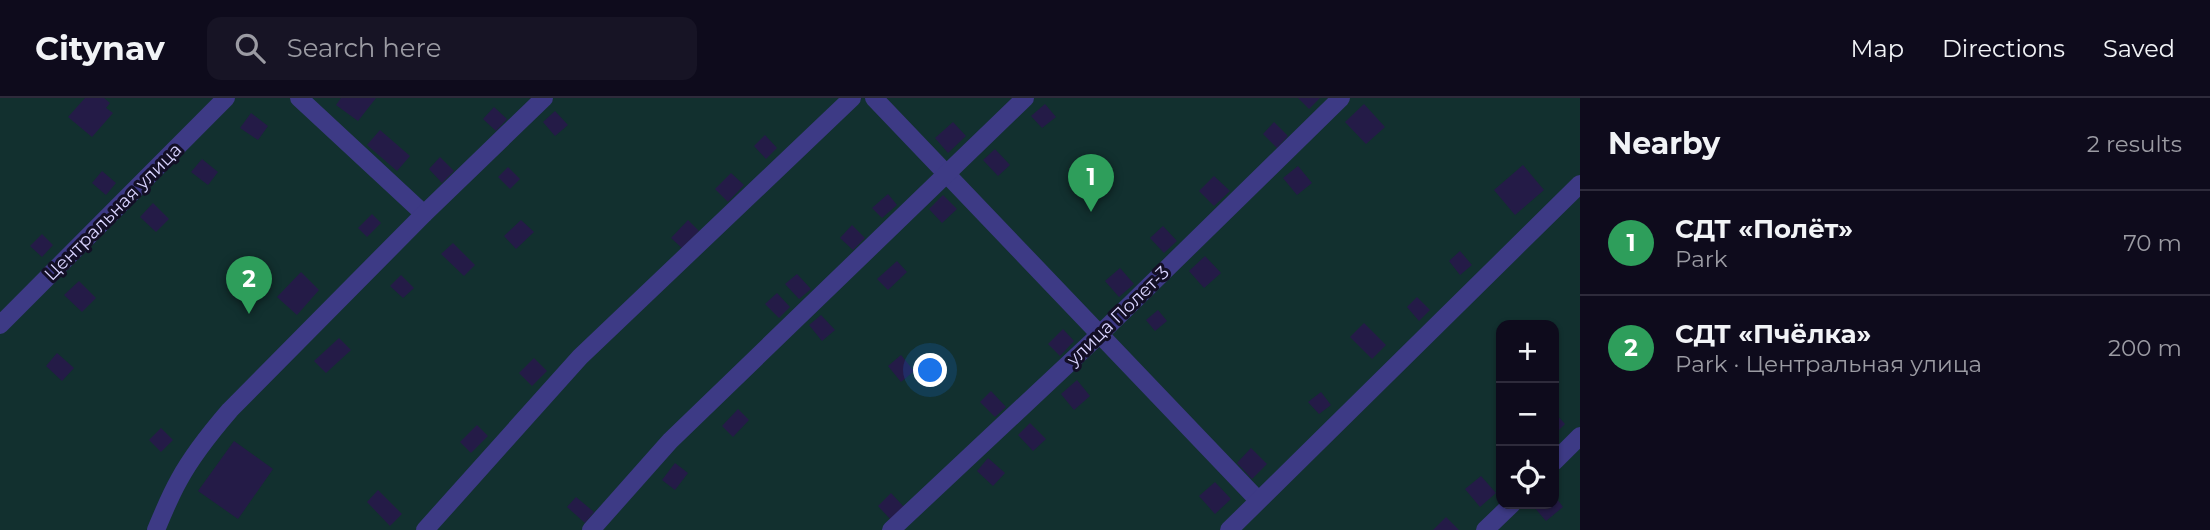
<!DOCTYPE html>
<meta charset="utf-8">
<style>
:root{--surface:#0e0b1c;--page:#171425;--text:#f1f3f6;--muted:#9b9ba3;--line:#2e2b3b;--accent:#00e5ff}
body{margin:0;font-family:Montserrat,sans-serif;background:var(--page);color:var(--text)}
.controls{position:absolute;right:21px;bottom:21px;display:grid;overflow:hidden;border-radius:14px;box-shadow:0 2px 5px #0004}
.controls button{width:63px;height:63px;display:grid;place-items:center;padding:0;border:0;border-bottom:2px solid var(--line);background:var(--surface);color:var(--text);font:35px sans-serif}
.you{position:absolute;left:931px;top:273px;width:24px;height:24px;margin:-18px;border:5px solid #fff;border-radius:50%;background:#1a73e8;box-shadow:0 0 0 10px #1a73e833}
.badge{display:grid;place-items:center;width:46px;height:46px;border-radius:50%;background:var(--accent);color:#fff;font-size:23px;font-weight:700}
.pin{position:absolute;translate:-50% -58px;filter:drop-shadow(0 2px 4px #0008)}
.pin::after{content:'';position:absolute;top:37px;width:24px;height:21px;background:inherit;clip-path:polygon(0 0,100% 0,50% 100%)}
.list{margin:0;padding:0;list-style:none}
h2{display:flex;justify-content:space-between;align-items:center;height:91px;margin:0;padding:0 28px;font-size:30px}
h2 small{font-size:23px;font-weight:400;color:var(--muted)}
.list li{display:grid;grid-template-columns:46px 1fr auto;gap:21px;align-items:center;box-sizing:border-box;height:105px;padding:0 28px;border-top:2px solid var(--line)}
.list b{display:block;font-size:26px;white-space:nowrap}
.list p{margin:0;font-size:23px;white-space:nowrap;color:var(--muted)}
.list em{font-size:23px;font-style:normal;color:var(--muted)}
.icon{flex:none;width:38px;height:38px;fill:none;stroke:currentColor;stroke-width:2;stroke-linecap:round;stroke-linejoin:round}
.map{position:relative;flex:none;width:1580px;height:432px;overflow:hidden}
header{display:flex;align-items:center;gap:42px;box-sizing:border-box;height:98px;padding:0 35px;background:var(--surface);border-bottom:2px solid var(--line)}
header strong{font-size:33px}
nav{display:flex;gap:38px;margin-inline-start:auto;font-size:24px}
.search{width:490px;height:63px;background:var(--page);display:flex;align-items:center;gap:18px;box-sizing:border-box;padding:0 24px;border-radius:14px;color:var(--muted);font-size:26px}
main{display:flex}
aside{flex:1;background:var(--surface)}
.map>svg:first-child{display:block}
</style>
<header>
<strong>Citynav</strong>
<div class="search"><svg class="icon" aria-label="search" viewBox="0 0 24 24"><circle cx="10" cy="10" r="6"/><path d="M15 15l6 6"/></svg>Search here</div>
<nav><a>Map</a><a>Directions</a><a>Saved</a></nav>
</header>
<main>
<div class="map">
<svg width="1580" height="432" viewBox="0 0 1580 432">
<rect width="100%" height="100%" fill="#130f26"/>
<!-- green -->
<path fill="#12302f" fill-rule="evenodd" d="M0,0H1580V432H0ZM1501,227H1554V406H1501Z"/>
<!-- building -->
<g fill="#241b47">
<polygon points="85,0 104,0 110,5 106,10 113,15 92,39 68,19"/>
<polygon points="341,0 376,0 358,23 336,7"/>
<polygon points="1298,0 1320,0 1309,11"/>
<polygon points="1045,6 1056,19 1042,30 1031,18"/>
<polygon points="1364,6 1385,29 1366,46 1345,24"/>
<polygon points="494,9 507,21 496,33 483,21"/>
<polygon points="555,13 568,27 555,38 543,24"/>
<polygon points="251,15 268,28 258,42 240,30"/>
<polygon points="953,24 966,38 948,55 935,40"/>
<polygon points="1274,24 1288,38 1277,50 1263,36"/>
<polygon points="380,32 410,58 397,73 367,47"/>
<polygon points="765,37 777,50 766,61 754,48"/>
<polygon points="995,51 1010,67 998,78 983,62"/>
<polygon points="440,59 454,73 442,85 429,71"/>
<polygon points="202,61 218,74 208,87 191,74"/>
<polygon points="1523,67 1544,92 1515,117 1494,92"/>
<polygon points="1298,68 1312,85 1297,97 1283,80"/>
<polygon points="508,69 520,81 510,91 498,79"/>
<polygon points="102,73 116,85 106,97 92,85"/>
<polygon points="731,75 744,87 728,104 715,91"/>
<polygon points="1214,78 1230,93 1214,108 1199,93"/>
<polygon points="888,96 897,107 882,120 872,110"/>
<polygon points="943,97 957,111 942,125 929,111"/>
<polygon points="153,105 169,121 156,134 140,119"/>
<polygon points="372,116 381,125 367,139 358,130"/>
<polygon points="521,122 534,134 516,151 504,138"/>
<polygon points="688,122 699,133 682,150 671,140"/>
<polygon points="852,127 865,140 853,152 840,140"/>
<polygon points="1163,128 1177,143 1164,155 1150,140"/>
<polygon points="42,136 53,147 42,159 30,148"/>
<polygon points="453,145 475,167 464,178 441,156"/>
<polygon points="1460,153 1472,167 1460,177 1449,163"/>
<polygon points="1205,158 1221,175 1204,190 1189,173"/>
<polygon points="897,163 907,174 888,192 877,181"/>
<polygon points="1120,170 1134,186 1119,199 1105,183"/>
<polygon points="301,174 319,192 297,217 277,199"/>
<polygon points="797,176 811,191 799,201 785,186"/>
<polygon points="401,177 414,190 403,200 390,188"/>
<polygon points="79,183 96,200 82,214 64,197"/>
<polygon points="777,195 790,209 779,220 765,206"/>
<polygon points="1417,199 1430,212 1419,223 1407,209"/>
<polygon points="1158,212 1167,223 1155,233 1146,222"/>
<polygon points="821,217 835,232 822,243 809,227"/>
<polygon points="1364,225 1386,247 1372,261 1350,239"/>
<polygon points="1063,231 1074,243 1060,258 1048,246"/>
<polygon points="339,240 351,252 326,275 314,263"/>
<polygon points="57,255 74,270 62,283 46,268"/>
<polygon points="901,257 914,273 901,284 888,268"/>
<polygon points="534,260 547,273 532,288 519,275"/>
<polygon points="1077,282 1090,298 1074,312 1061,296"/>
<polygon points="991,293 1006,309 995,319 980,304"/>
<polygon points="1321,294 1331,307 1319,316 1308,304"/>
<polygon points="738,311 749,322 733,339 722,328"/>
<polygon points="1554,314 1565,326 1554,337"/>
<polygon points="1030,325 1046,341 1033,353 1018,337"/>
<polygon points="477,327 488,338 471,355 460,344"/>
<polygon points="161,330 173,342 161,354 149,342"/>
<polygon points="234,343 273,371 238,421 198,393"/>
<polygon points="1251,350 1267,366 1252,381 1237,365"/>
<polygon points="988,360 1005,375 993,388 977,373"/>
<polygon points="675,365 688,375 675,392 662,382"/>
<polygon points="1481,378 1496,395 1480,409 1465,391"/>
<polygon points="1215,384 1231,401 1215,416 1199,398"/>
<polygon points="378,392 402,416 390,428 367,404"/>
<polygon points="891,395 904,409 891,422 878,408"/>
<polygon points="1554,397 1563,409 1546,423 1534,409 1538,406 1554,406"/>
<polygon points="576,399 594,414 585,425 567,409"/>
<polygon points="1446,419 1459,432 1433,432"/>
</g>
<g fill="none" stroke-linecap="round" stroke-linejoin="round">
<!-- minor -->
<g stroke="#3d3a85" stroke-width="18">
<polyline points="299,0 424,116"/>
<polyline points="874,0 1258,402"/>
<polyline points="0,227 226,0"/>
<polyline points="1554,364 1580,338"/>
<path d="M156,432C163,415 170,398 179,382C193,356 211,334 230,312L424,116L544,0"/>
<polyline points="425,432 580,259 852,0"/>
<polyline points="591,432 670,343 1025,0"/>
<polyline points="891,432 1099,237 1341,0"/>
<polyline points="1229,432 1580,86"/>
<polyline points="1485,432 1512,406"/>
</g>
</g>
<g text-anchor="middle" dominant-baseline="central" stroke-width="6" stroke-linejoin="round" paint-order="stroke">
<!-- street labels -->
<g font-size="18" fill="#d9d4ff" stroke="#130f26">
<text transform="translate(113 114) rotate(-45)">Центральная улица</text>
<text transform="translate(1118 218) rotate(-44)">улица Полет-3</text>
</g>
</g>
</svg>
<div class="controls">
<button>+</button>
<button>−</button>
<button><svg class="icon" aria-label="locate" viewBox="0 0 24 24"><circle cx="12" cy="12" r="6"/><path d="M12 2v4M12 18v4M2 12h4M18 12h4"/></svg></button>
</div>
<div class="you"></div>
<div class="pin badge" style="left:1091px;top:114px;background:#2e9e5b">1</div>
<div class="pin badge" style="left:249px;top:216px;background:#2e9e5b">2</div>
</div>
<aside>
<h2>Nearby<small>2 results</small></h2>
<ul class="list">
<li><span class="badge" style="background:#2e9e5b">1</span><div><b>СДТ «Полёт»</b><p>Park</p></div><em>70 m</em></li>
<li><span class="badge" style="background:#2e9e5b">2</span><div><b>СДТ «Пчёлка»</b><p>Park · Центральная улица</p></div><em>200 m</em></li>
</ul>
</aside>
</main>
